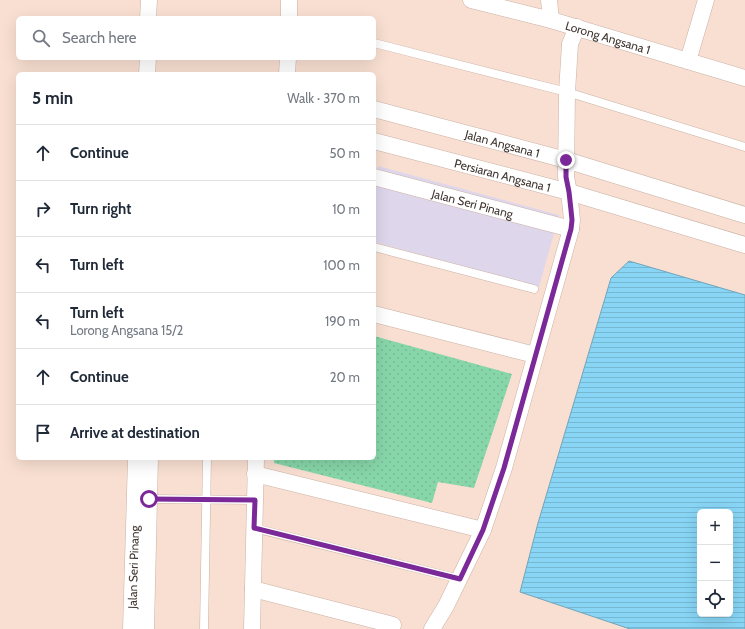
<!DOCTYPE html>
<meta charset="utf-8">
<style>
:root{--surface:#fff;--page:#f2f2f3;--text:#1f2937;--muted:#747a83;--line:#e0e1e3}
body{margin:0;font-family:Cabin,sans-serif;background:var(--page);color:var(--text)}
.controls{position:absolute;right:12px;bottom:12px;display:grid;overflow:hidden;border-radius:6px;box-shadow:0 4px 16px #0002}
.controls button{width:36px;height:36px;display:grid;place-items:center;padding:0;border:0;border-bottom:1px solid var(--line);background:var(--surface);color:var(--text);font:20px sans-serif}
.stop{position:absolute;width:12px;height:12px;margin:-9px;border:3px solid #7b2898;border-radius:50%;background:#fff}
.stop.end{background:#7b2898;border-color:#fff;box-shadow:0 1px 4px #0008}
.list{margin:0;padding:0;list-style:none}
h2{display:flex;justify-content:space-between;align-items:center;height:52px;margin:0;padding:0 16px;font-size:17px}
h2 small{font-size:13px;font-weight:400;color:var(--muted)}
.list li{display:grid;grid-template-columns:26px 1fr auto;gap:12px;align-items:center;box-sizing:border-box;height:56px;padding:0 16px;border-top:1px solid var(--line)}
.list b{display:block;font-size:15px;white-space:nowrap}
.list p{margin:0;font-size:13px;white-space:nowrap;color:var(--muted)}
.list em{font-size:13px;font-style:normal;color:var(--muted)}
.icon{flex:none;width:22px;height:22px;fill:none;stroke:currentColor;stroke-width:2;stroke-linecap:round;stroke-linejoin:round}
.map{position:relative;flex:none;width:745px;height:629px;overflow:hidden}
.search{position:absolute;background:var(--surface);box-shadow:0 4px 16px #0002;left:16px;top:16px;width:360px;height:44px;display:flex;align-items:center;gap:10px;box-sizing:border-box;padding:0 14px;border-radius:6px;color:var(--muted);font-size:15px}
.panel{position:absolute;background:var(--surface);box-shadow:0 4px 16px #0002;left:16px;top:72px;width:360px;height:388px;border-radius:6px}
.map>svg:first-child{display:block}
</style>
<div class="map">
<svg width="745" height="629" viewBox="0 0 745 629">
<defs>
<pattern id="park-dots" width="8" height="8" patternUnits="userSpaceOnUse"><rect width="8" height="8" fill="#87d6a9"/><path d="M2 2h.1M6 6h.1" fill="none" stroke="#76b892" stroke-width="1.8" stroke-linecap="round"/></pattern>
<pattern id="water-rules" width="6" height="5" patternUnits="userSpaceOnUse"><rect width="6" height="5" fill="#88d5f5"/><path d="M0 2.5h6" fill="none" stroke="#76b7d2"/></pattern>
</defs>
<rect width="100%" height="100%" fill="#f8dfd1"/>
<!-- commercial -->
<polygon fill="#ded6eb" points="378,166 559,215 539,287 374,242 374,179"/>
<!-- park -->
<polygon fill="url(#park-dots)" points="374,336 512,374 474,488 438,482 432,503 274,463 274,458 374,458"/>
<!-- water -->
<path fill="url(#water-rules)" stroke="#72a5ba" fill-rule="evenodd" d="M629,261L745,295V629H630L520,592L538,523L611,278ZM700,512H730V614H700Z"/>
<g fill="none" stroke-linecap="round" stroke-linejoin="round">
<!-- lane casing -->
<g stroke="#cab2a5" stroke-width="9">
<g id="lane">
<polyline points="374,43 567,92 745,147"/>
<polyline points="374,247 534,289"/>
<polyline points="149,499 255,500"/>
<polyline points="254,528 460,579"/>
<polyline points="204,629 207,458"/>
</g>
</g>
<!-- street casing -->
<g stroke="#cab2a5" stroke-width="17">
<g id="street">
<path id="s1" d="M471,0L551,20L745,78"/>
<polyline points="549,0 551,20"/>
<polyline points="148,18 149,0"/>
<polyline points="289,18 289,0"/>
<polyline points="688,61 706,0"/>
<polyline points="147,74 148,58"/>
<polyline points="287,74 288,58"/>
<path id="s2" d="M374,109L566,160L745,215"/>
<path id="s3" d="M374,141L569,192L745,245"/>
<path id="s4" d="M374,177L571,229"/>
<polyline points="374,314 535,355"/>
<polyline points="255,474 483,530"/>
<polyline points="253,589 393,625"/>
<path id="s5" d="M131,629L136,458"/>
<polyline points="146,629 150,458"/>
<polyline points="252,629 256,458"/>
<polyline points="432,629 446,606 483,530 504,468 571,229 572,220 571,210 569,192 566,177 567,92 570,44 577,27"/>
</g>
</g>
<!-- lane -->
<use href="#lane" stroke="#fff" stroke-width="8"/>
<!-- street -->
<use href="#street" stroke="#fff" stroke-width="16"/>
</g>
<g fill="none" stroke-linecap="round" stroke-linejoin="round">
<!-- route -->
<polyline stroke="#7b2898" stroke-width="5" points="149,499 255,500 254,528 460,579 483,530 504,468 571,229 572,220 571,210 569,192 566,177 566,160"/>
</g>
<g text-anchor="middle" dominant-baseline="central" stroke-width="3.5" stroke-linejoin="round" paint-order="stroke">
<!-- street labels -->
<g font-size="12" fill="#403631" stroke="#fff">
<text stroke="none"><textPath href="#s1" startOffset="142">Lorong Angsana 1</textPath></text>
<text stroke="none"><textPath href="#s2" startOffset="133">Jalan Angsana 1</textPath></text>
<text stroke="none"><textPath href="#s3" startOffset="133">Persiaran Angsana 1</textPath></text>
<text stroke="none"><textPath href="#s4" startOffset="102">Jalan Seri Pinang</textPath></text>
<text stroke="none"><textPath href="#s5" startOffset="62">Jalan Seri Pinang</textPath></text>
</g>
</g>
</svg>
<div class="controls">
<button>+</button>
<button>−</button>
<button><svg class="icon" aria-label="locate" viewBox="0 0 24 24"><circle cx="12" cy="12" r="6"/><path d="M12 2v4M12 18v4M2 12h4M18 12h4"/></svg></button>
</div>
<div class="stop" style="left:149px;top:499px"></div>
<div class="stop end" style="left:566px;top:160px"></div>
<div class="search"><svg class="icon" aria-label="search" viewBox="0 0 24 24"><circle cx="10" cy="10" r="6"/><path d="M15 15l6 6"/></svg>Search here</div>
<section class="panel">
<h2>5 min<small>Walk · 370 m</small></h2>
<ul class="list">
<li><svg class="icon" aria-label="ahead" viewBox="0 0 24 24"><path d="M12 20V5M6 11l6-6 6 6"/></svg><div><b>Continue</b></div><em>50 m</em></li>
<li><svg class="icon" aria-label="right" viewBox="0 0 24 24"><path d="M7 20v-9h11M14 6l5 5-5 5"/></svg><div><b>Turn right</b></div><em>10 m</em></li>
<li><svg class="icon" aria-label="left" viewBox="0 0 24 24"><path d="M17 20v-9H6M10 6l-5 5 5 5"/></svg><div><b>Turn left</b></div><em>100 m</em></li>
<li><svg class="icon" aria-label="left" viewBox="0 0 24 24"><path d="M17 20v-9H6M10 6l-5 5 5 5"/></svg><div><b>Turn left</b><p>Lorong Angsana 15/2</p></div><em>190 m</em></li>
<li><svg class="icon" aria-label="ahead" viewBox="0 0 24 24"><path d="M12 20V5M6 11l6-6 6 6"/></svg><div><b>Continue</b></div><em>20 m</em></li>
<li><svg class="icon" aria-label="arrive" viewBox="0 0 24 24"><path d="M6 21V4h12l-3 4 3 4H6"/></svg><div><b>Arrive at destination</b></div></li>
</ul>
</section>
</div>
